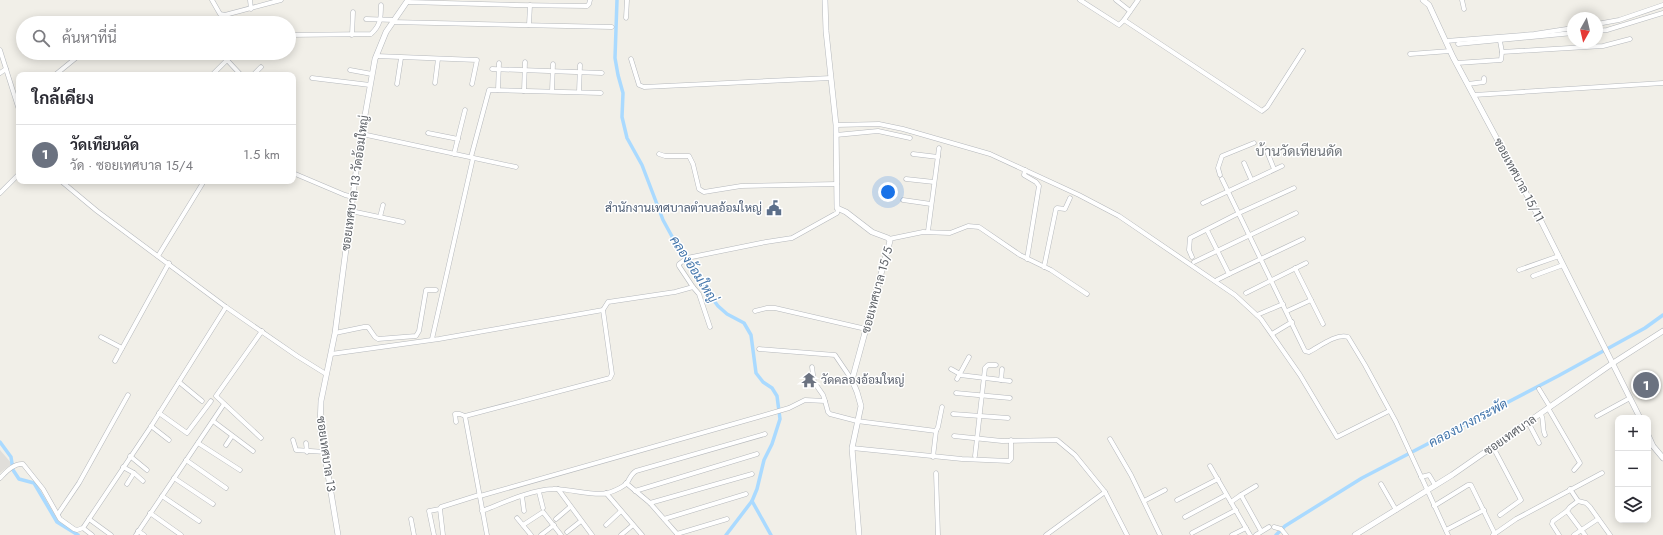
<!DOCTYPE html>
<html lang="th">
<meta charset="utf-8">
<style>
:root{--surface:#fff;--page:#f7f7f7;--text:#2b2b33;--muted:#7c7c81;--line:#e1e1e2;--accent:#b45309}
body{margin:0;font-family:Jost,Sarabun,sans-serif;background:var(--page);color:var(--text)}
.controls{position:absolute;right:12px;bottom:12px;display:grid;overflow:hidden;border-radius:8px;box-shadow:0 2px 10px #0003}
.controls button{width:36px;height:36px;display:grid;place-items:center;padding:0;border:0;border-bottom:1px solid var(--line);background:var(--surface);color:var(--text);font:20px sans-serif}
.compass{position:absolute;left:1567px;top:12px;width:36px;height:36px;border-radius:50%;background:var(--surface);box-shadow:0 2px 10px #0003;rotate:188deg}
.you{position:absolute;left:888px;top:192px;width:14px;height:14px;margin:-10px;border:3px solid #fff;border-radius:50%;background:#1a73e8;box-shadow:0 0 0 6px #1a73e833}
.badge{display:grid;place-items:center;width:26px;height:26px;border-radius:50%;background:var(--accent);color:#fff;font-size:13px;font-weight:700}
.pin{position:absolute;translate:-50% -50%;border:2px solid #fff;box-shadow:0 1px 4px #0006}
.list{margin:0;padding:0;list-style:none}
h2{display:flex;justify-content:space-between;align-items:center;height:52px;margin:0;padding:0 16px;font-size:17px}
h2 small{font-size:13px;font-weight:400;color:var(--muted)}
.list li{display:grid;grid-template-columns:26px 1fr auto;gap:12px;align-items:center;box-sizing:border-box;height:60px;padding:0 16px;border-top:1px solid var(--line)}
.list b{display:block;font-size:15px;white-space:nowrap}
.list p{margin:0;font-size:13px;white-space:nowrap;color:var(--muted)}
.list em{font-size:13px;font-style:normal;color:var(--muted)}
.icon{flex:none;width:22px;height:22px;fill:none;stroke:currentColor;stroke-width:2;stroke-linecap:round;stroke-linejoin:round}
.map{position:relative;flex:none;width:1663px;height:535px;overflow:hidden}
.search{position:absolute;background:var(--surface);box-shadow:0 2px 10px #0003;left:16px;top:16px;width:280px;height:44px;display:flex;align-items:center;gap:10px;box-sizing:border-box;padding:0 14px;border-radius:22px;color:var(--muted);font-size:15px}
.panel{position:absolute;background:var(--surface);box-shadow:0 2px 10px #0003;left:16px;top:72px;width:280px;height:112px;border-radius:8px}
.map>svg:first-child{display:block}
</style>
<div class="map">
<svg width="1663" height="535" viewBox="0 0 1663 535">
<rect width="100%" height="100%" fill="#f1efe8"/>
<!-- industrial -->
<polygon fill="#e0deda" points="0,450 12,464 0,473"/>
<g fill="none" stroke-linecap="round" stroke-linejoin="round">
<!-- canal -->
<g stroke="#aadaff" stroke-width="3.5">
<polyline points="617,0 615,58 618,75 623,93 622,117 627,138 642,165 663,220 680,251 702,285 718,306 727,314 744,323 751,335 756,373 763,382 772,388 777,396 780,419 772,444 764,460 757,489 752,501 726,535"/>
<polyline points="0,442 11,457 13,470 19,479 34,483 57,522 78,535"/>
<polyline points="752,501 771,535"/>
<polyline points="1276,535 1285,526 1362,478 1558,376 1645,328 1663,315"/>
</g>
<!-- minor casing -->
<g stroke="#b5b8bc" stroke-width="5">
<g id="minor">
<polyline points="212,0 220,14 225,15 281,0"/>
<polyline points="250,0 251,9"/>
<polyline points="1080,0 1119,25 1124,20 1138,0"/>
<polyline points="1116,0 1130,11"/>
<polyline points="1462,0 1464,9"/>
<polyline points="407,2 515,5 587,6 589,4 590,0"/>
<polyline points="626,18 627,0"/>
<polyline points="366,19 394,20"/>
<polyline points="1124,20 1262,111 1267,107 1303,51"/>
<polyline points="392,22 612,27"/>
<polyline points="115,23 117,21"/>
<polyline points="1597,24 1619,20 1663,5"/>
<polyline points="529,25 530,5"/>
<polyline points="1597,31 1607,30 1663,13"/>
<path d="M289,35L371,34C381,25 381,17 381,5"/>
<polyline points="352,35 353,12"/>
<polyline points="1446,41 1534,34 1573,28"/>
<polyline points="1458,44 1573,33"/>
<polyline points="0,50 19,110"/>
<polyline points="1502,52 1603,46 1630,39"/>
<polyline points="1410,54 1450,51"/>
<polyline points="376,56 477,60 472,84"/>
<polyline points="631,59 639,85 644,87 831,78"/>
<polyline points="1457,63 1501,60 1502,52 1500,41"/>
<polyline points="492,69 602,73"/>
<polyline points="350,70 372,74"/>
<polyline points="0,73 6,69"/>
<polyline points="55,75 82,53"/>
<polyline points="212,75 227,60 241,75"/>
<polyline points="253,75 261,67"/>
<polyline points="312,78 370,85"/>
<polyline points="435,83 438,59"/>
<polyline points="397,84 401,58"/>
<polyline points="1468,84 1484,82 1484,78"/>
<polyline points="498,90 499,63"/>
<polyline points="524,91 525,62"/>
<polyline points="552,91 553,64"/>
<polyline points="579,92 580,65"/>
<polyline points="1474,95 1663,83"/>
<polyline points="836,125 879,124 903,129 990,154 1079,195 1119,216 1235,295 1261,319 1300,375 1337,437 1389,411"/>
<polyline points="428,133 458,139"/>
<polyline points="362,134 516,167"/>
<polyline points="836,135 878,131 910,138"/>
<polyline points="1266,149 1274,169"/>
<polyline points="454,154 465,110"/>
<polyline points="659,154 665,156 689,156 693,164 699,189 704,192 741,186 837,184"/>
<polyline points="913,154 938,157"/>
<polyline points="471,157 489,90 601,93"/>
<polyline points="1244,163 1251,179"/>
<polyline points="1025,170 1024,175 1036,182 1039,186 1027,259"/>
<polyline points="293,173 345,195 353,197"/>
<polyline points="1220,175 1218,168 1222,156 1254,143"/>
<polyline points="906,179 934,182"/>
<path d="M1222,179L1305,351L1309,352C1319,347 1336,333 1348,337L1365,365L1396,422L1448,535"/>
<polyline points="61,181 97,211 226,307 297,356 326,374"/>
<polyline points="0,193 19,174"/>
<polyline points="903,200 931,204"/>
<polyline points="1203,203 1282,166"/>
<polyline points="351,211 403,222"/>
<polyline points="380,217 383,205"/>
<polyline points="1207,230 1229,274 1217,280"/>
<polyline points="928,231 939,148"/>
<polyline points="889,239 923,232 950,233 968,226 979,227 1020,255 1051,270 1087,294"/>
<polyline points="158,256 204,181"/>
<polyline points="1192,257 1189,250 1190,238 1239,213 1294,188"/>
<polyline points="1194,262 1296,213"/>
<polyline points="1044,267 1056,209 1057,208 1065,209 1070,198"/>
<polyline points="1295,268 1323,324"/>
<polyline points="1519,270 1559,256"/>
<polyline points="1229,274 1303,239"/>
<polyline points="1533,276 1563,265"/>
<polyline points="693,287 699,294 710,327"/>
<polyline points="1246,293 1306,263"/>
<polyline points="755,311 767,308 775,308 866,329"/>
<polyline points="1287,311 1311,300"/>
<polyline points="1257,315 1283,304"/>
<polyline points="335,333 364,327 368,327 375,337 378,339 416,336 419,331 426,290 436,290"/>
<polyline points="1272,334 1292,322"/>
<polyline points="101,337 122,348"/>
<polyline points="432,339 473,158"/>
<polyline points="759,349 835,355 852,380"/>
<polyline points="331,354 439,339 603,310"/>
<polyline points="115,361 169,263"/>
<polyline points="812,367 814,382 823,395 825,401"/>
<polyline points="951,369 960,374"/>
<polyline points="960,375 1010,381"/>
<polyline points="957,379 969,357"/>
<polyline points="1001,380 1002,369"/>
<polyline points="179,382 202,401"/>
<polyline points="1539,389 1550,407"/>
<polyline points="956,393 1010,398"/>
<polyline points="1548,408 1580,463 1574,470"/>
<polyline points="159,413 187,433 211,401"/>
<polyline points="953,414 1008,418"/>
<path d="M1541,414C1545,422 1541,426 1545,435"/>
<polyline points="465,416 487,535"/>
<polyline points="1597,416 1630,398"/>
<polyline points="213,421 253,451"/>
<polyline points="456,422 455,414 460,414 465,416 610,378 612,374 603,310 608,302 675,292 693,287 679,266 679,264 687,258 766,242 792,238 837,213 838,209"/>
<polyline points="1528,422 1539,443"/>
<polyline points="151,426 169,440"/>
<polyline points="954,436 1002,441 1057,440 1075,455 1105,492 1127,535"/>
<polyline points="261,438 216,396 262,331"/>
<polyline points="1110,439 1131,475 1160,535"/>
<polyline points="293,440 296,450 325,452"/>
<polyline points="198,443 240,470"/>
<polyline points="306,443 307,452"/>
<polyline points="226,445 232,436"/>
<polyline points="1493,447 1521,500 1500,515"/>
<polyline points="852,448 962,459 1009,461 1011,459 1011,440"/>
<polyline points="130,456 147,470"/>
<polyline points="975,456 985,368 988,365 996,365"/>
<polyline points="933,457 936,431"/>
<polyline points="186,460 226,488"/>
<polyline points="1210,466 1250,535"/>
<polyline points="123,467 134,473 127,484"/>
<polyline points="134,473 143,481"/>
<polyline points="936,473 938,535"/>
<polyline points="1421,477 1429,475 1435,485"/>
<path d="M0,478C6,472 14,463 23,464L43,489L60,519L74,529L77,530L83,528L150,428L226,307"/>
<polyline points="174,478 213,504"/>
<polyline points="626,483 650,503 678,535"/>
<polyline points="1381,484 1396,510"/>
<polyline points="558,489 592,535"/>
<polyline points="1570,489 1578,501 1586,503 1590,507 1610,535"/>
<polyline points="635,491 757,454"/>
<polyline points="539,492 543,508"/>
<polyline points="606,493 642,535"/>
<polyline points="1241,495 1256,486"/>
<polyline points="162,496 199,521"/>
<polyline points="480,496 758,417 789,408 805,400 825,401 828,412 830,414 857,421 936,431 938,427 942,407"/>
<polyline points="522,496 524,511"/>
<polyline points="1177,500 1218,479"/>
<polyline points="1144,501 1165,490"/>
<polyline points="1578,501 1570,507 1567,511 1585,535"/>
<polyline points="1231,502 1241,495 1261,531"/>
<polyline points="650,503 752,474"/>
<polyline points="1434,506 1468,485 1471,485 1495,534"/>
<polyline points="440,509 443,535"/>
<path d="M482,511C503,503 530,490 553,489C568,488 595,497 608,493C614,491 622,488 627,483C630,478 631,474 636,471L765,434"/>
<polyline points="150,513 181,535"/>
<polyline points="58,514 79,483 128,395"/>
<polyline points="1185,517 1226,495"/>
<polyline points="517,518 531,535"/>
<polyline points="89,519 111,535"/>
<polyline points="411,519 414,535"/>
<polyline points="556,519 570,507"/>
<polyline points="664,519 746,494"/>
<polyline points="523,525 543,512 561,535"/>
<polyline points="606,525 621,511"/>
<polyline points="1274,527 1281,529 1286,535"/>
<polyline points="83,528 92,535"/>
<polyline points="1446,530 1484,510"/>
<polyline points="138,531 144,535"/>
<polyline points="567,532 581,521"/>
<polyline points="1192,533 1236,510"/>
<polyline points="677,534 727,519"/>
<polyline points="136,535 224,404"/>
<polyline points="434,535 429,511 440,509 441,507 479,495"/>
<polyline points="541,535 554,525"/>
<polyline points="621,535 633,525"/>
<polyline points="1046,535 1105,492"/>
<polyline points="1232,535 1246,528"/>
<polyline points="1256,535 1269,527"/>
<polyline points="1493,535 1516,519 1602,473"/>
<polyline points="1559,535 1552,524 1553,521 1567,511"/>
<polyline points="1574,535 1598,519"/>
</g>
</g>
<!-- tertiary casing -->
<g stroke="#b5b8bc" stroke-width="6">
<g id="tertiary">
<polyline points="825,0 826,31 836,125 837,208 846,212 872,232 888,238 890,241 852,380 857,392 861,406 852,448 859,535"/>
<polyline points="1423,0 1429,5 1453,57 1542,223 1640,418"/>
<polyline points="1648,435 1653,446 1663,458"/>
<polyline points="338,535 320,426 321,401 335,333 359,149 375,59 386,32 408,0"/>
<polyline points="1355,535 1452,475 1613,363 1663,331"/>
</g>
</g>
<!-- minor -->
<use href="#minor" stroke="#fff" stroke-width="4"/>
<!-- tertiary -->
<use href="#tertiary" stroke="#fff" stroke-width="5"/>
</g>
<!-- icons -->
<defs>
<g id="civic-bare" transform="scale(1.2)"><path d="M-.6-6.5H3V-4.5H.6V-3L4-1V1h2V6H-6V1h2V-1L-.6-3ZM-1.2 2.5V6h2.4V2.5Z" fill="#5c6f8a" stroke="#fff" stroke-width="2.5" paint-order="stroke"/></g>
<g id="temple-bare" transform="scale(1.2)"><path d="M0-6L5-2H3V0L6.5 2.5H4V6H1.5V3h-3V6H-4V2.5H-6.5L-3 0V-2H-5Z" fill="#6b7280" stroke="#fff" stroke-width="2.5" paint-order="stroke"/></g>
</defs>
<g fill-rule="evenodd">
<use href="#civic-bare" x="774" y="208"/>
<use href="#temple-bare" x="809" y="380"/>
</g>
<g text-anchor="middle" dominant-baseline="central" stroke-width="3" stroke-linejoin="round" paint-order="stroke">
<!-- street labels -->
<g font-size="12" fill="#5f6368" stroke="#fff">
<text transform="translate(1519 180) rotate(62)">ซอยเทศบาล 15/11</text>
<text transform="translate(355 183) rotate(-82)">ซอยเทศบาล 13 วัดอ้อมใหญ่</text>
<text transform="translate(877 290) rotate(-75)">ซอยเทศบาล 15/5</text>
<text transform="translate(1510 435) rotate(-35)">ซอยเทศบาล</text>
<text transform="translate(326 454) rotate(82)">ซอยเทศบาล 13</text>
</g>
<!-- service labels -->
<g font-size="12" fill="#4e5e75" stroke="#fff" text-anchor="end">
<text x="762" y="208">สำนักงานเทศบาลตำบลอ้อมใหญ่</text>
</g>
<!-- worship labels -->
<g font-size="12" fill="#5b616d" stroke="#fff" text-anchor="start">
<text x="821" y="380">วัดคลองอ้อมใหญ่</text>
</g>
<!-- water labels -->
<g font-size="13" font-style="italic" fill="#4174aa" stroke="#fff">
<text transform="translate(694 269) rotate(57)">คลองอ้อมใหญ่</text>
<text transform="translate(1468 423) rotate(-28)">คลองบางกระพัด</text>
</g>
<!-- quarter labels -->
<g font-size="14" fill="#70757a" stroke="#fff">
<text x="1299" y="151">บ้านวัดเทียนดัด</text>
</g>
</g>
</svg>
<div class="controls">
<button>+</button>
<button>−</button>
<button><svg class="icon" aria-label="layers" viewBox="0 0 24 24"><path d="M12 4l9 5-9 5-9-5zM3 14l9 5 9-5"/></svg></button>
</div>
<svg class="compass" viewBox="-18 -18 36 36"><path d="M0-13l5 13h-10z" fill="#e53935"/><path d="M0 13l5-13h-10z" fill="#7c7c81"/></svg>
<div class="you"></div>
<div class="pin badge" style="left:1646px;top:385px;background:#6b7280">1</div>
<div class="search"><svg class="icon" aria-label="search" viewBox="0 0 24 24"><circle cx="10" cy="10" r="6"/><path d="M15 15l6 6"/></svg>ค้นหาที่นี่</div>
<section class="panel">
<h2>ใกล้เคียง<small></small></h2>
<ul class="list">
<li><span class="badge" style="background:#6b7280">1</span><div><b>วัดเทียนดัด</b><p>วัด · ซอยเทศบาล 15/4</p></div><em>1.5 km</em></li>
</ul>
</section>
</div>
